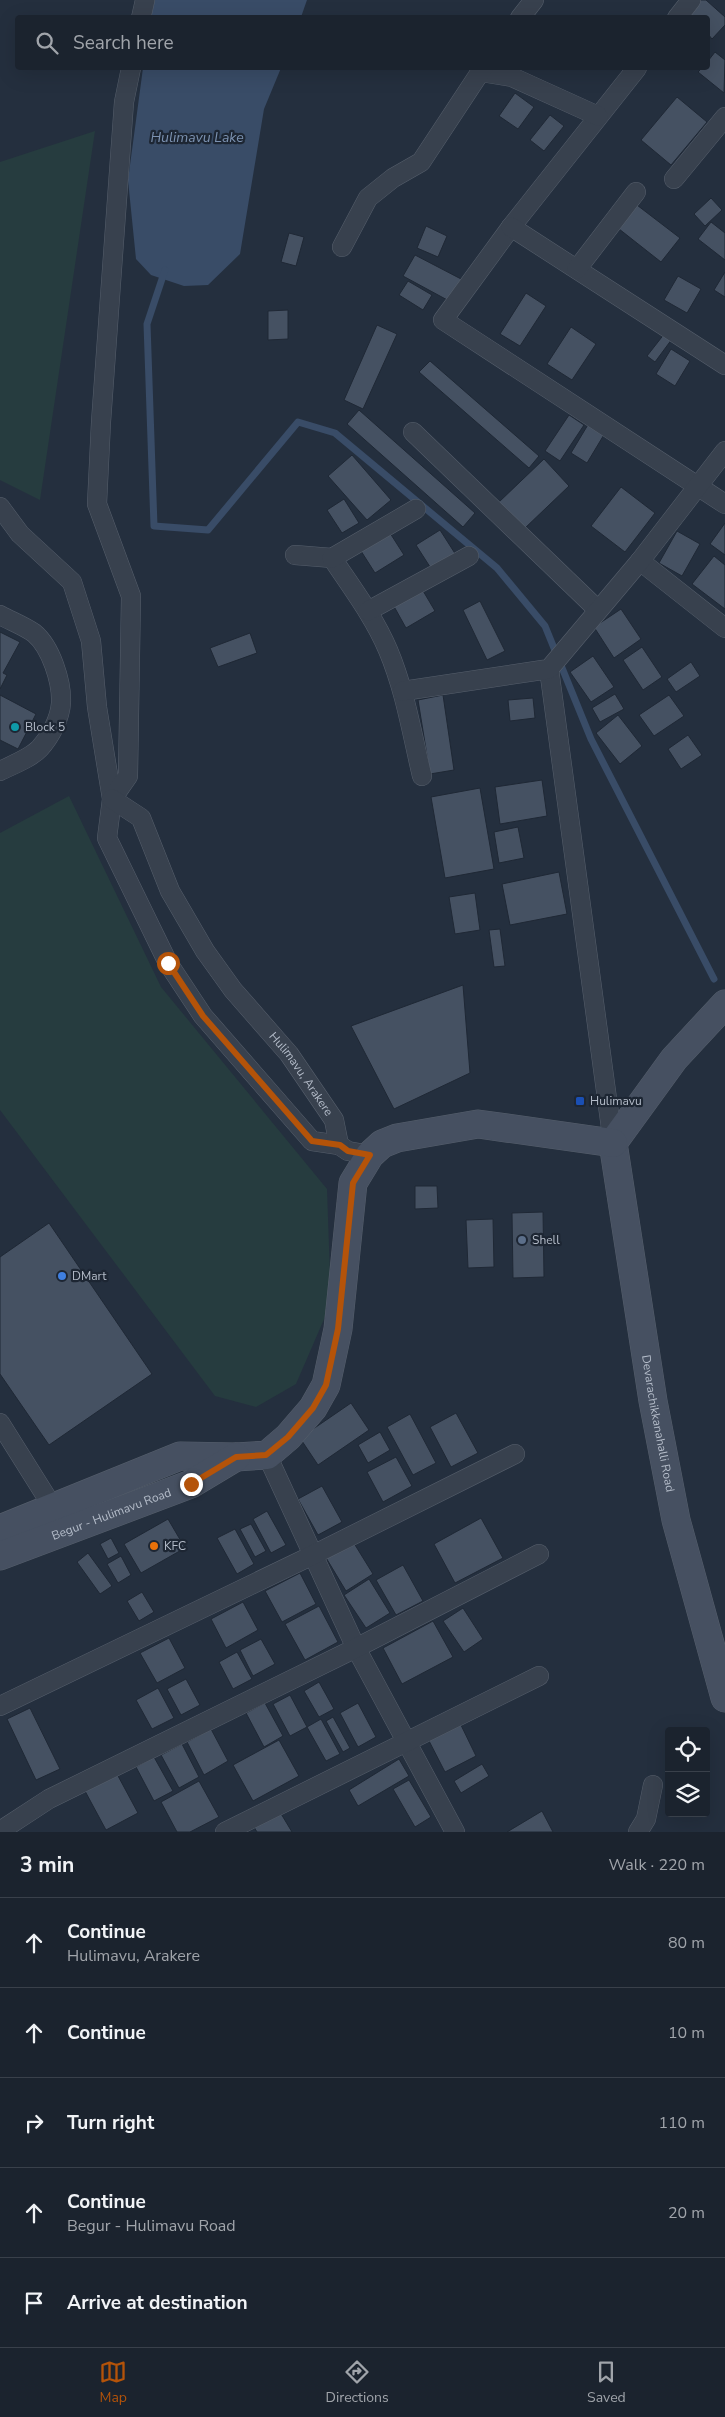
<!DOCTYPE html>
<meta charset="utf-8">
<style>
:root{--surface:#1b232e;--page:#242b36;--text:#f1f3f6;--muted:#a0a4aa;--line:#39404a;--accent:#b45309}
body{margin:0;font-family:"Nunito Sans",sans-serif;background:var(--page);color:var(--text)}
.controls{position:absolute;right:15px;bottom:15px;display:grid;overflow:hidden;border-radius:5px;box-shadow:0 5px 20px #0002}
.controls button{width:45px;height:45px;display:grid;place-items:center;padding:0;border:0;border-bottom:1px solid var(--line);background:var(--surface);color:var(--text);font:25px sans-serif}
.stop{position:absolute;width:15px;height:15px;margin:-11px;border:4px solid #b45309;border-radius:50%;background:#fff}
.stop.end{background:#b45309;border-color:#fff;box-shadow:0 1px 5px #0008}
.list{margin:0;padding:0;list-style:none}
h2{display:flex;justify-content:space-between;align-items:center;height:65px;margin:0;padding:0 20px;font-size:21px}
h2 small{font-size:16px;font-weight:400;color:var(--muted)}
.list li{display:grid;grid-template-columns:32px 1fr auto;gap:15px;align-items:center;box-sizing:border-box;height:90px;padding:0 20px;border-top:1px solid var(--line)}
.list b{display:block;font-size:19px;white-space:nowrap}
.list p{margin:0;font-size:16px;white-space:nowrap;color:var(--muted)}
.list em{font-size:16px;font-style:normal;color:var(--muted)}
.icon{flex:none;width:28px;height:28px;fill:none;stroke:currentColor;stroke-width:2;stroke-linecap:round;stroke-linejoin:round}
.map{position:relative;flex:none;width:725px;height:1832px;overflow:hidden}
.search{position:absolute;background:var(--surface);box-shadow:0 5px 20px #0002;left:15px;right:15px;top:15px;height:55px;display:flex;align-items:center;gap:12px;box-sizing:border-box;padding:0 18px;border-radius:5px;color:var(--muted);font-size:19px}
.sheet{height:515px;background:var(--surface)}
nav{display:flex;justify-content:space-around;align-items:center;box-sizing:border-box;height:70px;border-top:1px solid var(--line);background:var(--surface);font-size:14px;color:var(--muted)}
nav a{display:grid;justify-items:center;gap:2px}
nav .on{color:var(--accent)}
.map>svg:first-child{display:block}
</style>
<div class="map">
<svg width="725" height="1832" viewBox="0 0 725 1832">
<rect width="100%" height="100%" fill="#242f3e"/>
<!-- green -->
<g fill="#263c3f">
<polygon points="95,131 40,500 0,480 0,162"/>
<polygon points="69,796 161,987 327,1189 331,1303 296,1384 256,1407 215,1396 0,1110 0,833"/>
</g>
<!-- water -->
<g fill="#394c67">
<polygon points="152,0 307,0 301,17 150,18"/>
<polygon points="143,68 281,68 264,109 240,254 208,285 184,286 151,275 136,259 128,180"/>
</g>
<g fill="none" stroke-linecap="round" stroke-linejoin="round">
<!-- stream -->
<polyline stroke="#394c67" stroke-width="7" points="165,270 147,324 154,526 208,530 298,422 335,433 497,568 545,626 591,739 714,979"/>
</g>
<!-- building -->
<g fill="#455162" stroke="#1f2835">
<polygon points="700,0 706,0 725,17 725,25 712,39 708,34 708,18 688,18"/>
<polygon points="715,52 725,60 724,93 698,72 702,68 708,68 708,61"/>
<polygon points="515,93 534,107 518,129 499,116"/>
<polygon points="677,97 707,122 671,165 641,140"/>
<polygon points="550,115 564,126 544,151 530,140"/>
<polygon points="711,198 722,210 705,226 694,214"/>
<polygon points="633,202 680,238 661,262 614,225"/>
<polygon points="711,222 725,233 725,260 698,239"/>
<polygon points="426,226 447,236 438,257 417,248"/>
<polygon points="289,233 304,237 296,266 281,262"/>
<polygon points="415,255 463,280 451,302 403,276"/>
<polygon points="725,272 725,297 714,290"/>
<polygon points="678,276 701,289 687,313 664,300"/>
<polygon points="408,281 432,295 423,310 399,295"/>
<polygon points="526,293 546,306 520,346 500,334"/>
<polygon points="288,310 288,339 268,340 268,311"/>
<polygon points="377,325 397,334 363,409 344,400"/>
<polygon points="571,327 596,344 572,380 547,364"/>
<polygon points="665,333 672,339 655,362 647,356"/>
<polygon points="671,349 690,361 675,386 656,374"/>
<polygon points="430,361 539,456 529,468 419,372"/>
<polygon points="359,410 475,513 463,527 347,424"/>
<polygon points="569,415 584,425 560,461 545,451"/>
<polygon points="589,423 605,433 587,463 571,453"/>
<polygon points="352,455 391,500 367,520 328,476"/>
<polygon points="544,459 569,486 524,529 499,502"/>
<polygon points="621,487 655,513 625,552 591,526"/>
<polygon points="344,499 359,523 342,533 327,510"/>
<polygon points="725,523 725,555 710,544"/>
<polygon points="440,530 456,555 432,570 416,545"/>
<polygon points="677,531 700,544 682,576 659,563"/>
<polygon points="390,533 404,555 375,573 361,551"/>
<polygon points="714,556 725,565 725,609 692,584"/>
<polygon points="419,584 435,611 406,628 391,601"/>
<polygon points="480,601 505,651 487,660 463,610"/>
<polygon points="621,609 641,639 614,658 594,627"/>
<polygon points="0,632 20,642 3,673 7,675 0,689"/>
<polygon points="250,633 257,653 218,667 210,648"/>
<polygon points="642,647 662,677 643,690 623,660"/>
<polygon points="593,656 614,687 591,702 570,672"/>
<polygon points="691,662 700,676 676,692 667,679"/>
<polygon points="615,694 624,709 600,722 592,708"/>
<polygon points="0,695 36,714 18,749 0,740"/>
<polygon points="443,695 454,770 430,774 418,700"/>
<polygon points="669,695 684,716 654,736 639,715"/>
<polygon points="533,698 535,718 510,721 508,700"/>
<polygon points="618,715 642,746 620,764 596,733"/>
<polygon points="688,735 702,755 681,769 668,749"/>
<polygon points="542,780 547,816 500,824 495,787"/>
<polygon points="480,788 494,869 445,878 431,797"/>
<polygon points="518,827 524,858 499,863 494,832"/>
<polygon points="559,872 567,914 510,925 502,884"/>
<polygon points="475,893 480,930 455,934 449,897"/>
<polygon points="500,929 505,966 494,967 489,930"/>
<polygon points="463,985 470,1073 394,1109 351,1026"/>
<polygon points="415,1186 437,1186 438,1208 415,1209"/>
<polygon points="543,1212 544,1277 513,1278 512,1213"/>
<polygon points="493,1219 494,1267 468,1268 466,1220"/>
<polygon points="49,1223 152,1374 49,1445 0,1374 0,1257"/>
<polygon points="351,1403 369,1430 318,1465 300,1438"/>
<polygon points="456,1413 478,1453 451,1467 430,1427"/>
<polygon points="410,1414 436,1463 413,1475 387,1427"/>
<polygon points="380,1432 390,1450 368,1463 358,1445"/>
<polygon points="396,1457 412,1486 383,1502 367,1472"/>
<polygon points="322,1486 342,1522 318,1535 298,1499"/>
<polygon points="267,1511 286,1545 271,1553 253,1519"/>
<polygon points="481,1518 503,1558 455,1583 434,1544"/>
<polygon points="168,1519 185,1548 141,1573 124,1544"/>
<polygon points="251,1524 266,1551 255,1557 240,1529"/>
<polygon points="235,1529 254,1564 237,1574 217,1538"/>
<polygon points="111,1538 119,1553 108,1559 100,1544"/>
<polygon points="352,1540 373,1574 346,1591 325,1556"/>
<polygon points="88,1553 112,1586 100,1594 77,1562"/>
<polygon points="121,1556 131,1575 118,1583 107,1564"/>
<polygon points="403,1565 423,1601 396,1615 376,1580"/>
<polygon points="300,1573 316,1604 282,1622 265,1591"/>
<polygon points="369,1579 390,1613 366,1628 344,1595"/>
<polygon points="142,1592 154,1612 139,1621 127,1601"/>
<polygon points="243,1602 258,1630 226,1648 211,1619"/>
<polygon points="319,1606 338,1642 305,1660 285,1624"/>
<polygon points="463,1608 483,1639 464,1652 443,1621"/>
<polygon points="433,1621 453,1657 402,1684 383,1648"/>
<polygon points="169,1638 185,1668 157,1683 140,1653"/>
<polygon points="261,1639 275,1664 253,1676 240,1650"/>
<polygon points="237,1652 252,1679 233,1689 219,1662"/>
<polygon points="186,1679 200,1705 181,1715 167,1689"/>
<polygon points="319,1682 334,1709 319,1717 304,1691"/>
<polygon points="158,1688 174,1718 152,1729 136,1700"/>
<polygon points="290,1695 307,1727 290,1736 273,1704"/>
<polygon points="265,1703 283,1736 264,1747 246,1713"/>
<polygon points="358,1703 376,1737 358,1747 340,1713"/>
<polygon points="30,1708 60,1769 36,1780 7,1719"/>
<polygon points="333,1717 350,1748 343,1752 326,1721"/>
<polygon points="321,1719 340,1754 326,1761 307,1727"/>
<polygon points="459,1721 476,1756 445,1772 427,1737"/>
<polygon points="211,1729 228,1761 204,1775 187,1742"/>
<polygon points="279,1740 299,1776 253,1801 233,1765"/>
<polygon points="182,1744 199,1777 179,1788 161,1755"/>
<polygon points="154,1757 173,1791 154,1801 136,1767"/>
<polygon points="399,1759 409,1776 358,1806 349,1790"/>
<polygon points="482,1764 489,1776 461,1793 454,1781"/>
<polygon points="117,1774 138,1813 106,1830 85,1791"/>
<polygon points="409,1780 431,1817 415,1827 393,1789"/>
<polygon points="199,1781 219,1817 190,1832 177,1832 161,1802"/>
<polygon points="542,1811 553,1832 507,1832"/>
<polygon points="280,1812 292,1832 257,1832 254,1827"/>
</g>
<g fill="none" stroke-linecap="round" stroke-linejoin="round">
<!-- street casing -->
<g stroke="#565f6c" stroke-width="20">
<g id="street">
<polyline points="141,18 145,0"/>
<polyline points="520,18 534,0"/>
<polyline points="677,18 691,0"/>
<polyline points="637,68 511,227 443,320 725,504"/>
<polyline points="481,72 512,77 598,116"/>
<polyline points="674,179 725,117"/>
<polyline points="511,227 725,365"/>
<polyline points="342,247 368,198 393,178 421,162 483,68"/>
<polyline points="577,269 636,192"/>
<polyline points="413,432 598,610"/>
<polyline points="0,507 20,534 72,582 91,641 97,707 112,799 107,838 168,963 203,1016 312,1141 339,1145 348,1151 370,1155"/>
<path d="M295,555L332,558C352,588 374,617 388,650C405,690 412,734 422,776"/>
<polyline points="332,558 416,509"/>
<polyline points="640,561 725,628"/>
<polyline points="368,611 469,556"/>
<path d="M0,615C11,621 24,626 34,633C51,647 62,682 61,703C60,719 50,737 40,748C31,758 12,765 0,771"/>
<polyline points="549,669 613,1143"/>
<polyline points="403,691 549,669 640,561 725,451"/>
<polyline points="112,799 128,776 131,596 97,504 101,422 124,102 131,68"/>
<path id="s1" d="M112,799L141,818L170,891L205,951L233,990L289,1054L334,1120L339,1145"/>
<polyline points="0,1423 59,1517"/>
<polyline points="267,1455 356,1648 455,1832"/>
<polyline points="0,1706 313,1555 515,1454"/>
<polyline points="0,1831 49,1799 356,1648 539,1554"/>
<polyline points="225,1832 539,1676"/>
<polyline points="638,1832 646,1819 653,1785"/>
</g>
</g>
<!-- secondary casing -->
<g stroke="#565f6c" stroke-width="29">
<g id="secondary">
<path id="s2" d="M613,1143L653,1401L676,1520L725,1698"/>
<polyline points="613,1143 674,1059 725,1004"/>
<polyline points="0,1529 180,1456 236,1457 267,1455 288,1437 313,1408 326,1385 338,1329 353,1183 370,1155 382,1144 397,1138 478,1124 613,1143"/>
<path id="s3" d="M0,1556L191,1484L236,1457"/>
</g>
</g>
<!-- street -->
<use href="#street" stroke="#38414e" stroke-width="19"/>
<!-- secondary -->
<use href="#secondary" stroke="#465061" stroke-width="28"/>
</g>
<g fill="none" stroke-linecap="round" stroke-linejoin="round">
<!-- route -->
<polyline stroke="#b45309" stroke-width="6" points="168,963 203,1016 312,1141 340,1145 348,1151 370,1155 353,1183 338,1329 326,1385 313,1408 288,1437 266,1455 236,1457 191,1484"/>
</g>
<!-- markers -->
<circle fill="#0f9aa8" stroke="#1d2633" stroke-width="2" cx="15" cy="727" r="5"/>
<rect fill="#1a4fb4" stroke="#1d2633" stroke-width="2" x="575" y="1096" width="10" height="10" rx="2.5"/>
<circle fill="#5c6f8a" stroke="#1d2633" stroke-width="2" cx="522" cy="1240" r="5"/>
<circle fill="#3f7fe0" stroke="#1d2633" stroke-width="2" cx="62" cy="1276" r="5"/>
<circle fill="#e8710a" stroke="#1d2633" stroke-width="2" cx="154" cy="1546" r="5"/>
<g text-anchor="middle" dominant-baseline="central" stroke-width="4.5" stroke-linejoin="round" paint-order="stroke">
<!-- poi labels -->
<g font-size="12" fill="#b4bcc9" stroke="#1d2633" text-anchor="start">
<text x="25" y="727">Block 5</text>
<text x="590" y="1101">Hulimavu</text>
<text x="532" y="1240">Shell</text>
<text x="72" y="1276">DMart</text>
<text x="164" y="1546">KFC</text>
</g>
<!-- street labels -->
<g font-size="12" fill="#b4bcc9" stroke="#1d2633">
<text stroke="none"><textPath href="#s1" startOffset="339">Hulimavu, Arakere</textPath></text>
<text stroke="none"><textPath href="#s2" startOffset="284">Devarachikkanahalli Road</textPath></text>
<text stroke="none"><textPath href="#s3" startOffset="119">Begur - Hulimavu Road</textPath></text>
</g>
<!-- water labels -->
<g font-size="14" font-style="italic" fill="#7c92b1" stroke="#1d2633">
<text x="197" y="137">Hulimavu Lake</text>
</g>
</g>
</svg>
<div class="controls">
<button><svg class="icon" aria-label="locate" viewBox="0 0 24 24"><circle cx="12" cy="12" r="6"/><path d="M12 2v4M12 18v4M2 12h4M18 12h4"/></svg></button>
<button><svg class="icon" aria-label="layers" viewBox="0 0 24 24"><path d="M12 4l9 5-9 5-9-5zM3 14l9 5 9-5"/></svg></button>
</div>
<div class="stop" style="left:168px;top:963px"></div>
<div class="stop end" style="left:191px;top:1484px"></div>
<div class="search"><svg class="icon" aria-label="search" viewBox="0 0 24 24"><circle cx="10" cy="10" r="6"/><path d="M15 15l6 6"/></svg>Search here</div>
</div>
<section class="sheet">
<h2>3 min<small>Walk · 220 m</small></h2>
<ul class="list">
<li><svg class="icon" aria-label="ahead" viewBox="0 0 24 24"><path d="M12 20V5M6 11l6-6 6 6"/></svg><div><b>Continue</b><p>Hulimavu, Arakere</p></div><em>80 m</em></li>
<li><svg class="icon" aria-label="ahead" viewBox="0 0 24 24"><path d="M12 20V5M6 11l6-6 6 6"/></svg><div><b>Continue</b></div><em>10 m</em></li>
<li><svg class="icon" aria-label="right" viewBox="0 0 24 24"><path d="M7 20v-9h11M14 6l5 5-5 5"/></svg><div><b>Turn right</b></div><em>110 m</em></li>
<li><svg class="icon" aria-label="ahead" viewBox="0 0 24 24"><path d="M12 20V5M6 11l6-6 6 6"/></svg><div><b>Continue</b><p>Begur - Hulimavu Road</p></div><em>20 m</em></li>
<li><svg class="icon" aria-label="arrive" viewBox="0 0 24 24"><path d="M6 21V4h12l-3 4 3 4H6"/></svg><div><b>Arrive at destination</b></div></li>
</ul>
</section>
<nav>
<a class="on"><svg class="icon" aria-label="map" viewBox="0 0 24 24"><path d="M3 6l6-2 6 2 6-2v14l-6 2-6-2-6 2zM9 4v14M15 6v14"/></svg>Map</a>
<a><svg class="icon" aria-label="directions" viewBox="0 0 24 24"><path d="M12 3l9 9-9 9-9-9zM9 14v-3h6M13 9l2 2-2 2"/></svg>Directions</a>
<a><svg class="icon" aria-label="saved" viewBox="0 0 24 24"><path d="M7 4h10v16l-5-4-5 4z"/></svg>Saved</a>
</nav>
